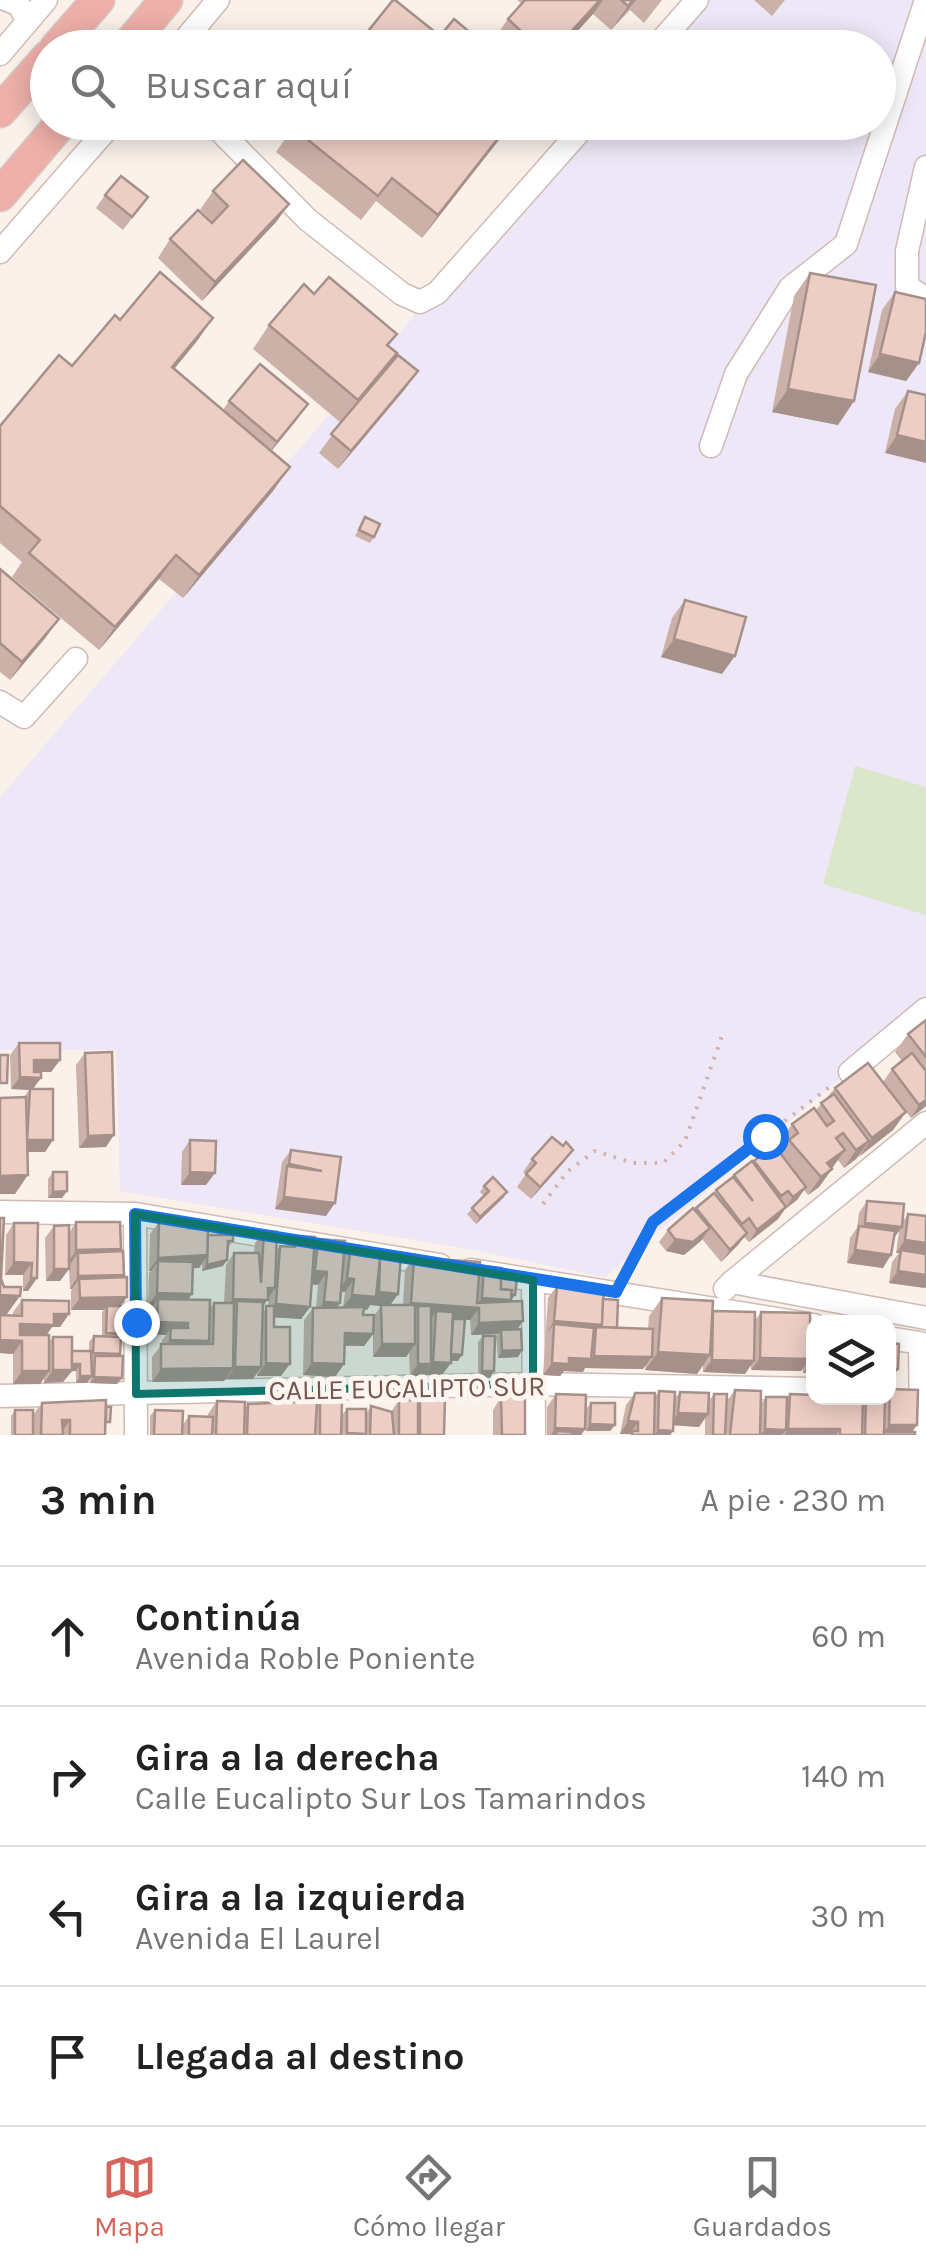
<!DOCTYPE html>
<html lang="es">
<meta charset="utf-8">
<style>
:root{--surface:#fff;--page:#f2f2f2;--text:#222;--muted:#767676;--line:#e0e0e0;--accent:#d6655d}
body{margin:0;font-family:Karla,sans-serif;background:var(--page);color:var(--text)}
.controls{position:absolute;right:30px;bottom:30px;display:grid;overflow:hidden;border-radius:20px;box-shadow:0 5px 25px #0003}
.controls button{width:90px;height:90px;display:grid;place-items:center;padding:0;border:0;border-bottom:2px solid var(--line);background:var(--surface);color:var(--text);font:50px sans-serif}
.stop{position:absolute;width:30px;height:30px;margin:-22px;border:8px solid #1a73e8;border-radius:50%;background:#fff}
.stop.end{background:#1a73e8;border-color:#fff;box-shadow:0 2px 10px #0008}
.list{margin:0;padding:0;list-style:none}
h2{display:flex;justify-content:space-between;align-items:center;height:130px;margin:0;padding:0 40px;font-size:42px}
h2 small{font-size:32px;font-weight:400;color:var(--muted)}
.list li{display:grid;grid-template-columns:65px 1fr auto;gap:30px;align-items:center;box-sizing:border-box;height:140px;padding:0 40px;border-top:2px solid var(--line)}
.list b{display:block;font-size:38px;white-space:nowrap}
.list p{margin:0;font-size:32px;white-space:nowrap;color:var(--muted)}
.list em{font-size:32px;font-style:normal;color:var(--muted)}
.icon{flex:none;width:55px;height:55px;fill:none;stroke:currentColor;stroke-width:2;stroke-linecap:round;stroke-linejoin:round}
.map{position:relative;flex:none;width:926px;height:1435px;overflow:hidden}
.search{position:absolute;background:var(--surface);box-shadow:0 5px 25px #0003;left:30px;right:30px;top:30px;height:110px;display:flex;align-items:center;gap:25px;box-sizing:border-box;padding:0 35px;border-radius:55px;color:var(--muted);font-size:38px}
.sheet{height:690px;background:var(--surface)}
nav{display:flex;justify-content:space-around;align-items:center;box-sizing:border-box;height:140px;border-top:2px solid var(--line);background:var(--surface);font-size:28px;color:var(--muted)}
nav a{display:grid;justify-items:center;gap:5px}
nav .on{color:var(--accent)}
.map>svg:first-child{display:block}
</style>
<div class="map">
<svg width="926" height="1435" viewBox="0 0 926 1435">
<rect width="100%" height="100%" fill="#faf1ea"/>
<!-- education -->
<polygon fill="#eee7f7" points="685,0 926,0 926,1006 605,1277 457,1247 120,1191 116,1050 0,1050 0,797 580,123 878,122 878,48 644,47"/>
<!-- garden -->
<polygon fill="#dae7ca" points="855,766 926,787 926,915 823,884"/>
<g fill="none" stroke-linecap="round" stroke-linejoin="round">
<!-- minor casing -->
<g stroke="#cebbb4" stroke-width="25">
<g id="minor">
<polyline points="7,0 18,4 28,21"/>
<polyline points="178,48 218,0"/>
<polyline points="655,48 697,0"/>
<polyline points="0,54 46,0"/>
<polyline points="211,122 308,220 402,294 420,302 437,293 588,122"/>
<polyline points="926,167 907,251 907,286 926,299"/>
<polyline points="0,252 113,122"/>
<polyline points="711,446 736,374 790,288 846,244 926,0"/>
<polyline points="0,702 24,717 76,659"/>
<polyline points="850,1072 926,1009"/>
<polyline points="0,1212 135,1214 440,1265"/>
<polyline points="135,1214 136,1435"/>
<polyline points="471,1270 814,1325"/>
<polyline points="533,1280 534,1435"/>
<polyline points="732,1282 926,1123"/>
<polyline points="725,1289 732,1282 926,1318"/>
<polyline points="888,1338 920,1343 921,1435"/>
<polyline points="0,1396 533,1384 814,1389"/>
</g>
</g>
<!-- highway casing -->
<g stroke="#d5cdca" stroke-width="35">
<g id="highway">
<polyline points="56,48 98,0"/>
<polyline points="126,48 166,0"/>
<polyline points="0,111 48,57"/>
<polyline points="0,195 62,122"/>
</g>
</g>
<!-- path -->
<g stroke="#d2b1a8" stroke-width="4" stroke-dasharray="2.5 8" stroke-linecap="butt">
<polyline points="543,1204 568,1171 595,1151 633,1163 663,1163 685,1141 722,1036"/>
<polyline points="627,1270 653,1222 832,1085"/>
</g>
<!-- minor -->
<use href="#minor" stroke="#fff" stroke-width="22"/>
<!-- highway -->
<use href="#highway" stroke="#edafa8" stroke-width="32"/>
</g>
<!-- wall -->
<g fill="#ccb1a9" fill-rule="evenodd">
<polygon points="517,0 662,0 644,23 630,10 611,30 593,14 562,48 497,48 492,42 508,19 522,4"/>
<polygon points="754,0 785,0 772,16"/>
<polygon points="297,122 513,122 422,238 376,201 361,220 276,152"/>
<polygon points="213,191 289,204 276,222 202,301 158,258 170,239 213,222 200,210"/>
<polygon points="105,195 148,197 123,230 96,208"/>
<polygon points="810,273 854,401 838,425 772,412 794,296"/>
<polygon points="895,292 919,363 906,381 868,372 882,310"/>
<polygon points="314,294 397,334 388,346 397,353 384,371 418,371 405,389 338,469 319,453 341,423 253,349 269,325"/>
<polygon points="213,318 197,341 174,369 223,410 229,401 308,404 271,451 273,491 183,598 159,579 99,650 12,577 22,562 0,543 0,426 72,366 120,320"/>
<polygon points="908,391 926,395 885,453 895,409"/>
<polygon points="365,517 374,537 370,543 355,536"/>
<polygon points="0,569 46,637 10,680 0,672"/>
<polygon points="685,600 722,674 661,657 672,618"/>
<polygon points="926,1020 926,1106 911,1118 883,1082 892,1069 902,1061 895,1052 908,1034"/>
<polygon points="19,1043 60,1060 51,1072 41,1072 41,1078 33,1089 53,1140 45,1152 27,1152 15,1194 0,1194 0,1098 24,1097 29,1090 11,1089 10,1055"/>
<polygon points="85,1053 106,1147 79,1148 76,1065"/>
<polygon points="835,1088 906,1112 893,1130 844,1168 838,1160 819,1187 808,1195 804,1190 797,1200 785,1209 778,1219 749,1242 744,1237 738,1245 721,1262 702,1239 684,1255 666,1251 659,1242 668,1230 694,1210 734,1175 754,1161 780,1153 783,1148 779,1142 792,1124 816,1110"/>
<polygon points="190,1140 206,1185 181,1185 182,1152"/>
<polygon points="563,1146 564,1162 531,1199 517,1187 526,1174 523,1172 532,1159"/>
<polygon points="291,1150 326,1216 275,1209 282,1162"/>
<polygon points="53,1172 67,1191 62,1198 48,1198 48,1179"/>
<polygon points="484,1186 507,1192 503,1198 476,1224 467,1214 484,1196 480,1192"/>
<polygon points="867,1201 902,1223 908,1214 925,1288 889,1283 892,1262 899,1253 896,1253 899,1231 894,1238 883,1268 847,1263 850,1238 857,1228 859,1213"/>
<polygon points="76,1222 121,1249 119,1252 122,1278 121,1306 122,1334 120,1337 120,1354 119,1356 122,1378 117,1384 90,1383 90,1379 87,1383 76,1383 76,1371 72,1371 63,1382 44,1383 44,1378 40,1384 13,1384 13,1354 0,1353 0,1315 13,1316 13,1312 22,1300 69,1314 60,1327 52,1327 46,1335 49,1342 53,1337 72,1351 89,1351 89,1342 94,1336 102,1336 102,1312 104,1310 71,1310 71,1291 72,1289 70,1289 69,1269 60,1281 46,1281 45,1238 54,1226 69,1233"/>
<path d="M159,1222L233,1241L228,1248L223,1266L202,1271V1263L199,1268H192L188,1300L210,1308L214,1303H224L226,1265L234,1253H254L255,1243L264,1231L276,1251L280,1246H288L296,1236L314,1244L318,1239L344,1256L351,1246L398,1294L390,1305H403L405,1270L414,1258L480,1272L484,1266L501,1276L522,1350L518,1357L498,1358L496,1336L498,1334L471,1335L470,1320H465L458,1361H451L442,1375L424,1374L423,1376H410L409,1352L406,1357H373V1334L364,1346H344V1364L335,1377L303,1375L304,1320L313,1308H316L318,1285L311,1284L310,1307L301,1319L274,1317V1327L281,1376H257V1373L253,1379H226V1378L224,1381L152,1382V1357L162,1344V1340L166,1335L148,1334L149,1312L153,1306H148L149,1273L151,1271H149L150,1234ZM341,1291L345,1292L343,1307L337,1308L340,1303ZM269,1297L268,1306L263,1312V1307ZM370,1305L381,1306L374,1316L363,1315L364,1309L367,1310Z"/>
<polygon points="14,1223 37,1278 28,1291 23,1291 23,1275 5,1275 6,1235"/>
<polygon points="557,1286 603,1299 617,1328 648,1329 649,1316 662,1298 712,1312 755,1320 761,1312 814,1328 814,1372 803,1373 803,1368 801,1371 751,1370 751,1364 745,1374 703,1372 703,1365 697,1374 645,1370 646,1365 643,1369 585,1368 583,1372 564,1371 560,1376 543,1375 548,1298"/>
<polygon points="483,1336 490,1378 478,1377 478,1342"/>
<polygon points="890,1389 915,1435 705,1435 705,1418 699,1427 674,1425 673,1431 670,1435 620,1434 626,1405 635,1393 655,1397 659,1391 674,1399 680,1392 708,1402 714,1394 726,1402 735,1390 761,1404 766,1397 787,1399 790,1394 814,1394 814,1398 888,1398"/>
<polygon points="556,1394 585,1429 581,1435 547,1435 547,1407"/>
<polygon points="420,1396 444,1435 342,1435 342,1415 347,1409 366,1414 371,1406 391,1412 399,1400 418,1400"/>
<polygon points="501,1397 525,1435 493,1435 493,1410"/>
<polygon points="217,1401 245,1409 248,1404 316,1407 320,1401 341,1435 150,1435 150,1416 155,1410 182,1426 189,1416 208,1417 208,1414"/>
<polygon points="42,1403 105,1429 105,1435 11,1435 11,1416 15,1410 33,1415"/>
<polygon points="591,1403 615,1425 610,1431 586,1431 586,1409"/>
</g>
<!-- shaded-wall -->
<g fill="#a6908a">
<polygon points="600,0 603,0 593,14 562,48 556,48"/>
<polygon points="633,0 636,0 611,30 628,6"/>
<polygon points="511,122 513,122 422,238 438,215"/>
<polygon points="289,204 276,222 202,301 215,282"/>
<polygon points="213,318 197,341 156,391 172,367"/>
<polygon points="880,354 919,363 906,381 868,372"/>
<polygon points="418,371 405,389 338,469 351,451"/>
<polygon points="788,389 854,401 838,425 772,412"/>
<polygon points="308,404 295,422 264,460 277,442"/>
<polygon points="897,435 926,442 926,463 885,453"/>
<polygon points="290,467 273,491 183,598 199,575"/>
<polygon points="176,555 159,579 99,650 115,627"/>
<polygon points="59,619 46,637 10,680 22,662"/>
<polygon points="674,639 735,656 722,674 661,657"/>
<polygon points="34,1060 60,1060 51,1072 25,1072"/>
<polygon points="20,1077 41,1078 32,1090 11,1089"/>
<polygon points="926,1100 926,1106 911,1118 919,1105"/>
<polygon points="906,1112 893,1130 860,1156 872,1138"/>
<polygon points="114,1135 106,1147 79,1148 88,1136"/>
<polygon points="26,1140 53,1140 45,1152 17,1152"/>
<polygon points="869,1141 856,1159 844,1168 856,1150"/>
<polygon points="573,1150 564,1162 531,1199 540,1187"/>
<polygon points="845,1150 832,1168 827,1163"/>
<polygon points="832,1169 819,1187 808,1195 821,1177"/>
<polygon points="190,1172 215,1173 206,1185 181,1185"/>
<polygon points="28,1175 15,1194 0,1194 0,1176"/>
<polygon points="806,1187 797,1200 785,1209 778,1219 749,1242 757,1230 786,1207 793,1197"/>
<polygon points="67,1191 62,1198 48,1198 53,1192"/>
<polygon points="507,1192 503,1198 476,1224 480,1217"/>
<polygon points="284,1197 335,1203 326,1216 275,1209"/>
<polygon points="865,1223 902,1227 893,1239 857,1236"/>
<polygon points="710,1228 701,1241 684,1255 666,1251 675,1239"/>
<polygon points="747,1233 738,1245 721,1262 730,1250"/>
<polygon points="905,1240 926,1243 926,1256 901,1250 899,1253 896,1253"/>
<polygon points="121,1249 112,1262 78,1253 71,1263 68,1263 76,1250"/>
<polygon points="855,1250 891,1255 883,1268 847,1263"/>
<polygon points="208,1255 199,1268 158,1270 158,1261 151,1271 149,1271 158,1258"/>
<polygon points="227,1260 223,1266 202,1271 207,1265"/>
<polygon points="14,1262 32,1263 23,1275 5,1275"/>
<polygon points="54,1269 69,1269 60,1281 46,1281"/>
<polygon points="315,1271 327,1272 318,1285 307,1284"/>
<polygon points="898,1271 926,1275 926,1287 925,1288 889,1283"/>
<polygon points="124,1275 115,1288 79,1279 72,1289 70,1289 78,1276"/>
<polygon points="31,1278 37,1278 28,1291 23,1291"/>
<polygon points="347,1278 354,1279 345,1292 339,1291"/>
<polygon points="268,1288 275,1288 259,1312 237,1301 230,1312 224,1311 233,1299"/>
<polygon points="379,1292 398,1294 389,1307 370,1305 367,1310 343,1307 352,1295 376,1297"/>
<polygon points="157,1293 192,1294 183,1307 158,1299 153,1306 148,1306"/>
<polygon points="499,1293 515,1295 502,1313 479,1308 470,1320 435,1318 436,1311 432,1317 418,1306 411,1316 402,1315 411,1303 476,1307 482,1298"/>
<polygon points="0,1295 20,1296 7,1314 0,1314"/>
<polygon points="127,1297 118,1309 107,1306 104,1310 71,1310 80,1298"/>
<polygon points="324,1302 340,1303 331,1316 316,1314"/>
<polygon points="276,1304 310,1307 301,1319 267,1317"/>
<polygon points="54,1314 69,1314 60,1327 52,1327 45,1337 12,1336 20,1324"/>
<polygon points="523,1321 514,1334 501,1330 498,1334 471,1335 479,1323"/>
<polygon points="554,1321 602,1325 600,1328 596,1327 589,1337 554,1324 546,1334"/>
<polygon points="157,1322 188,1323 180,1335 171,1328 166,1335 148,1334"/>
<polygon points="345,1333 373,1334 364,1346 336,1345"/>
<polygon points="0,1340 22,1341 13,1354 0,1353"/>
<polygon points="170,1340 209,1341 201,1354 162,1353"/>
<polygon points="382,1344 415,1344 406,1357 373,1357"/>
<polygon points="522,1350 518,1357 498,1358 502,1351"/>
<polygon points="658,1352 710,1355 697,1374 645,1370"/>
<polygon points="448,1354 462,1355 458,1361 444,1360"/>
<polygon points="594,1356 652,1357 643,1369 585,1368 583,1372 564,1371 560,1376 543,1375 552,1363 569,1358 591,1359"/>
<polygon points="760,1358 810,1359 801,1371 751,1370"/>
<polygon points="712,1360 754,1361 745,1374 703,1372"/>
<polygon points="433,1362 451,1363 442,1375 424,1375"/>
<polygon points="266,1363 290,1364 281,1376 257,1376"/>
<polygon points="312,1363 344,1364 335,1377 303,1375"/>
<polygon points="71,1364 80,1364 76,1371 72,1371 63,1382 44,1383 53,1370"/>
<polygon points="418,1364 431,1364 423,1376 410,1376"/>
<polygon points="807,1366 814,1366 814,1372 803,1373"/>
<polygon points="235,1367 261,1367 253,1379 226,1379"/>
<polygon points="233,1368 224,1381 152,1382 161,1369"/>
<polygon points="888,1369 898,1369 894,1376 888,1375"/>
<polygon points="22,1371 49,1371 40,1384 13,1384"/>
<polygon points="482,1371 494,1371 490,1378 478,1377"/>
<polygon points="80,1376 92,1376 87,1383 76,1383"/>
<polygon points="94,1377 122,1378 117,1384 90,1383"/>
<polygon points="678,1413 708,1414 699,1427 670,1425"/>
<polygon points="62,1420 70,1420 62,1432"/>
<polygon points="628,1421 638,1422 630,1434 620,1434"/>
<polygon points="590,1424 615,1425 610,1431 586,1431"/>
<polygon points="889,1425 917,1425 910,1435 882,1435"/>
<polygon points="555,1428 585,1429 581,1435 556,1435 557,1431 554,1435 551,1435"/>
<polygon points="765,1429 786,1430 782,1435 761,1435"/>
<polygon points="788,1429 840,1429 836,1435 784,1435"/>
<polygon points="658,1430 673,1431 670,1435 654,1435"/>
</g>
<!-- building -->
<g fill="#edcec5" stroke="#a6908a" stroke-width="2.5">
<polygon points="393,0 395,0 440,36 454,19 489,48 360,48 357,45"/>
<polygon points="525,0 600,0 556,48 539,48 508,19"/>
<polygon points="621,0 633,0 628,6"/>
<polygon points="297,122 511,122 438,215 392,178 378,196 293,128"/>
<polygon points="243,160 289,204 215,282 170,239 198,210 212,223 228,206 213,191"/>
<polygon points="121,176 148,197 132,217 105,195"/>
<polygon points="160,272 213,318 172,367 290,467 199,575 176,555 115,627 29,553 40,540 0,506 0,426 59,355 72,366 115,315 120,320"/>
<polygon points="810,273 876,285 854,401 788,389"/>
<polygon points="329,277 397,334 387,345 397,353 358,400 269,325 304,284 314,294"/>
<polygon points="895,292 926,299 926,332 919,363 880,354"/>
<polygon points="398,355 418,371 351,451 331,434"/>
<polygon points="260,364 308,404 277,442 229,401"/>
<polygon points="908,391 926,395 926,442 897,435"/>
<polygon points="365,517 380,524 374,537 359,530"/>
<polygon points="0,569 59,619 22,662 0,643"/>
<polygon points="685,600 746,617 735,656 674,639"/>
<polygon points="926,1020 926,1057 908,1034"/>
<polygon points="19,1043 60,1043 60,1060 34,1060 34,1072 41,1072 41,1078 20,1077"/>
<polygon points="112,1052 114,1135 88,1136 85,1053"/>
<polygon points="912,1053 926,1071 926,1100 919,1105 892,1069"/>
<polygon points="0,1055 8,1055 7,1083 0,1083"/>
<polygon points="868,1063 906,1112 872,1138 835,1088"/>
<polygon points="30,1089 53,1089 53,1140 27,1140"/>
<polygon points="834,1094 869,1141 856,1150 843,1133 836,1138 845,1150 827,1163 832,1169 821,1177 789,1140 798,1133 792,1124 814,1108 827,1126 834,1121 821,1103"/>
<polygon points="26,1097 28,1175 0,1176 0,1098"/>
<polygon points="552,1137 563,1146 566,1142 573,1150 540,1187 526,1174 536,1163 532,1159"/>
<polygon points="190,1140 216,1141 215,1173 190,1172"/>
<polygon points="774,1145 806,1187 793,1197 788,1191 781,1196 754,1161"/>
<polygon points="291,1150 341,1157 335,1203 284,1197 287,1166 322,1171 289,1164"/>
<polygon points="752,1161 786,1207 757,1230 749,1218 742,1224 716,1190 733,1177 753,1201 734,1175"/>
<polygon points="53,1172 67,1172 67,1191 53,1192"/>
<polygon points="493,1177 507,1192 480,1217 472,1208 489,1191 484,1186"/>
<polygon points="714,1193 747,1233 730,1250 696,1208"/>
<polygon points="867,1201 904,1204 902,1227 865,1223"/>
<polygon points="693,1208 710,1228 693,1242 675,1239 668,1230"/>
<polygon points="908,1214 926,1216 926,1243 905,1240"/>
<polygon points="0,1218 4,1218 1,1279 4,1287 21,1287 20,1296 0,1295"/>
<polygon points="76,1222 120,1222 121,1249 76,1250"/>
<polygon points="159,1222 188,1223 188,1228 208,1229 208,1255 158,1258"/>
<polygon points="14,1223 38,1223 37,1278 31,1278 32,1263 14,1262"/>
<polygon points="69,1225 69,1269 54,1269 54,1226"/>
<polygon points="859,1226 895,1231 891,1255 855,1250"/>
<polygon points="264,1231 277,1232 275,1288 268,1288 268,1300 233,1299 234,1253 259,1253 261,1283"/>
<polygon points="208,1235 233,1235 233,1241 228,1241 227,1260 207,1265"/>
<polygon points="296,1236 315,1237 310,1307 276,1304 280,1246 295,1247"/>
<polygon points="318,1239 345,1241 340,1303 324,1302 327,1272 315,1271"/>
<polygon points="351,1246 401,1254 398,1294 379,1292 380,1258 376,1297 352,1295 354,1279 347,1278"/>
<polygon points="901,1250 926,1254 926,1275 898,1271"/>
<polygon points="123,1251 124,1275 78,1276 78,1253"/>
<polygon points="414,1258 480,1262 477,1303 522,1301 523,1321 479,1323 479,1308 411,1303"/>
<polygon points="158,1261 193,1262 192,1294 157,1293"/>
<polygon points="484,1266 502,1268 501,1289 512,1290 511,1300 482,1298"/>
<polygon points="501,1276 517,1278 515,1295 511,1294 512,1290 501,1289"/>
<polygon points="127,1277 127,1297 80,1298 79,1279"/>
<polygon points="557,1286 604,1289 602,1325 554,1321"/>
<polygon points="662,1298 713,1301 710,1355 658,1352"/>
<polygon points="158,1299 210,1300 209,1341 170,1340 171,1328 188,1328 188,1323 157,1322"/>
<polygon points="603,1299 618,1300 617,1328 600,1327 602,1325"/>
<polygon points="22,1300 69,1301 69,1314 54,1314 54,1325 20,1324 20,1335 49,1335 49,1371 22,1371 22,1341 0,1340 0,1315 22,1316"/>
<polygon points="237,1301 263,1302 261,1367 235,1367"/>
<polygon points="214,1303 234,1303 233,1368 161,1369 161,1344 213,1344"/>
<polygon points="381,1305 415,1305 415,1344 382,1344"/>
<polygon points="107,1306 123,1306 122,1334 106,1333"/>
<polygon points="266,1306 274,1306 274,1327 290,1327 290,1364 266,1363"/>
<rect x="418" y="1306" width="13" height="58"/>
<polygon points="364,1307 363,1315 374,1315 373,1334 345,1333 344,1364 312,1363 313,1308"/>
<polygon points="436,1311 453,1312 451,1363 433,1362"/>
<polygon points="713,1311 755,1312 754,1361 712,1360"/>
<polygon points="761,1312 810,1313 810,1359 760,1358"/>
<polygon points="453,1319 465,1319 462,1355 451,1354"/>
<polygon points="554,1324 594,1328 591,1359 569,1358 569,1364 552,1363"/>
<polygon points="596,1327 653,1329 652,1357 594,1356"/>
<polygon points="810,1328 814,1328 814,1366 807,1366 810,1359"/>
<polygon points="521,1329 522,1350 502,1351 501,1330"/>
<polygon points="94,1336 121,1337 120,1354 93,1353"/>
<polygon points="483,1336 495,1336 494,1371 482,1371"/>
<rect x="53" y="1337" width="19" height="33"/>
<polygon points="888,1343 899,1344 898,1369 888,1369"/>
<polygon points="72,1351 91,1351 92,1376 80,1376 80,1364 72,1364"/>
<polygon points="95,1356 123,1356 122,1378 94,1377"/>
<polygon points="890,1389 918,1390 917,1425 889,1425"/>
<polygon points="735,1390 761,1391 760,1435 730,1435"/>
<polygon points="659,1391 675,1392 673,1431 658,1430"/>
<polygon points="680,1392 709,1393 708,1414 678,1413"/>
<polygon points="635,1393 655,1393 654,1435 632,1435 632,1431 638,1431 638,1422 628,1421"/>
<polygon points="556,1394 586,1395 585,1429 555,1428"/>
<polygon points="714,1394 727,1394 725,1435 713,1435"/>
<polygon points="790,1394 814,1395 814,1398 863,1398 862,1435 840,1435 840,1429 788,1429"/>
<polygon points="420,1396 445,1397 444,1435 420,1435"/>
<polygon points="501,1397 525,1397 525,1435 502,1435"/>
<polygon points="766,1397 787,1397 786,1430 765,1429"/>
<polygon points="866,1398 885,1398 884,1435 865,1435"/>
<polygon points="106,1400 105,1435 70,1435 70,1420 62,1420 63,1435 41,1435 42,1403"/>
<rect x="399" y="1400" width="19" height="35"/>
<polygon points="217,1401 245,1402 244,1435 216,1435"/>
<polygon points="317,1401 315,1435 247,1435 248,1404"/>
<polygon points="320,1401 342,1402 341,1435 320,1435"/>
<polygon points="591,1403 615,1403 615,1425 590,1424"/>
<polygon points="371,1406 392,1412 394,1435 370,1435"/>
<polygon points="106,1407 111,1407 110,1422 106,1422"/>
<polygon points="347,1409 366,1409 366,1434 347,1433"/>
<rect x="15" y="1410" width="18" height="25"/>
<polygon points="155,1410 183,1411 182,1435 154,1435"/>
<polygon points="189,1416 213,1417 212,1435 189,1435"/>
<polygon points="557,1431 572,1432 572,1435 556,1435"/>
<rect x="884" y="1432" width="31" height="3"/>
</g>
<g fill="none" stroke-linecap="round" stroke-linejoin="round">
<!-- route -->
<polyline stroke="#1a73e8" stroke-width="12" points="136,1322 135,1214 616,1292 653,1222 765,1136"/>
</g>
<!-- marked area -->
<path fill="#0f766e" fill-opacity="0.2" stroke="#0f766e" stroke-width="8" stroke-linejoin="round" d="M135,1214L533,1280V1384L136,1394Z"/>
<g text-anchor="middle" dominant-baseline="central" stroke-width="10" stroke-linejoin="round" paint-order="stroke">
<!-- street labels -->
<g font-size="28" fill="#735750" stroke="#fdf6f0">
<text transform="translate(407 1388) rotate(-1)">CALLE EUCALIPTO SUR</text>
</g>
</g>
</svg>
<div class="controls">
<button><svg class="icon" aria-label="layers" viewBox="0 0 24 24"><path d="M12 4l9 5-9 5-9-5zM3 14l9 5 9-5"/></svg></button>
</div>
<div class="stop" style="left:765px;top:1136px"></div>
<div class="stop end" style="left:136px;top:1322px"></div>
<div class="search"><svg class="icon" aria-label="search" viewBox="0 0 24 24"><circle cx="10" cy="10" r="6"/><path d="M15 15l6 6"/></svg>Buscar aquí</div>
</div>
<section class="sheet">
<h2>3 min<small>A pie · 230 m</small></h2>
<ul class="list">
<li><svg class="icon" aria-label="ahead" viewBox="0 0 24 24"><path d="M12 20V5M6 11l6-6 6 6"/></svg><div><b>Continúa</b><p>Avenida Roble Poniente</p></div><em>60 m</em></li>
<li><svg class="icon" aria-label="right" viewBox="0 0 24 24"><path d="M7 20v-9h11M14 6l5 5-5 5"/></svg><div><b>Gira a la derecha</b><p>Calle Eucalipto Sur Los Tamarindos</p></div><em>140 m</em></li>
<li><svg class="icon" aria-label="left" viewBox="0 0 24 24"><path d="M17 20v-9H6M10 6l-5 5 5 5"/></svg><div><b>Gira a la izquierda</b><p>Avenida El Laurel</p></div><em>30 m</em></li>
<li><svg class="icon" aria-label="arrive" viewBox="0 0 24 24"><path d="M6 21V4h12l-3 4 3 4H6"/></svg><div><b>Llegada al destino</b></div></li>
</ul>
</section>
<nav>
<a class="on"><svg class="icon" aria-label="map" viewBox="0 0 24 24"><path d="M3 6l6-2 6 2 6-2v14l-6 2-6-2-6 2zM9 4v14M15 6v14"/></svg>Mapa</a>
<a><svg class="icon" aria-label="directions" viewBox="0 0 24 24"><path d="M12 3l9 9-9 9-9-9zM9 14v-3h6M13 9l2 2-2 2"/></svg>Cómo llegar</a>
<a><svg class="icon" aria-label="saved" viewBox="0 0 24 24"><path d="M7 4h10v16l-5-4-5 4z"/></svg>Guardados</a>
</nav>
